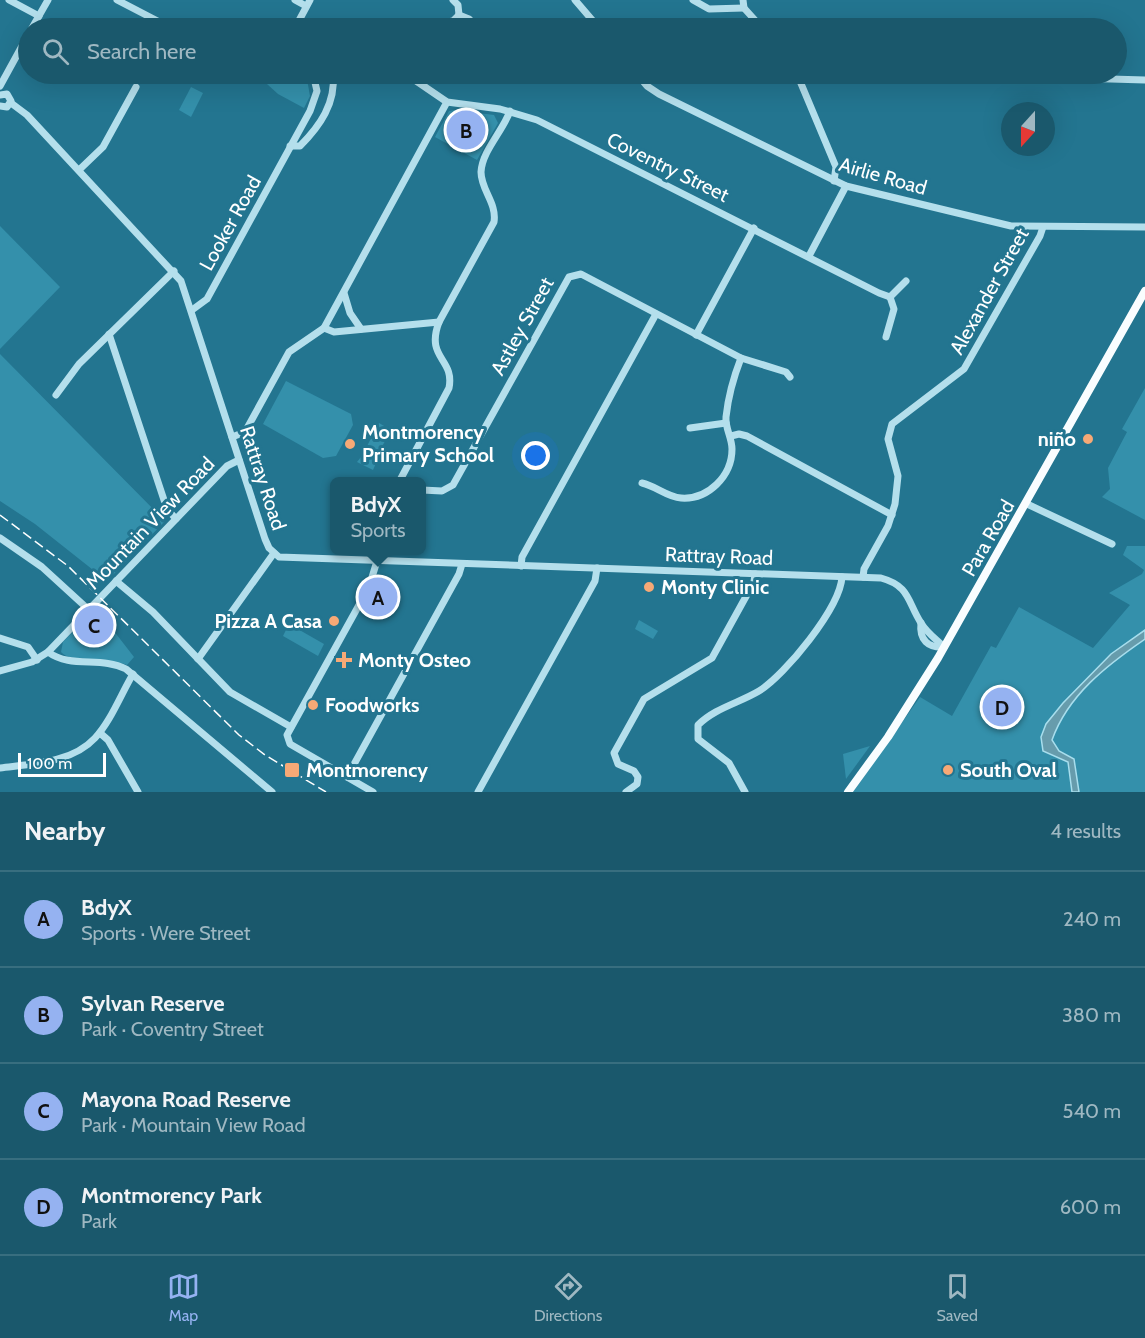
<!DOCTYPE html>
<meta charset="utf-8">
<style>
:root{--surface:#1a586c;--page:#276174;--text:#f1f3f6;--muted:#9fb8c2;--line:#386e7f;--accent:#95b2f1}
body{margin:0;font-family:Cabin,sans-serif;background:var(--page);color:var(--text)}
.compass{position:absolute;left:1001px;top:102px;width:54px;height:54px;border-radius:50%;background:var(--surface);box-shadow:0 6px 24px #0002;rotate:201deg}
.scale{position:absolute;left:18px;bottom:15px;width:88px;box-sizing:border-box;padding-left:6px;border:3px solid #fff;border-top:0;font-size:16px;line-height:21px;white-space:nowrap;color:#fff;-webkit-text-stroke:4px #237590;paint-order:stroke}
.you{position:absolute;left:536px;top:456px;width:21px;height:21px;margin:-15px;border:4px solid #fff;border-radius:50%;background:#1a73e8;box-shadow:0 0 0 9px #1a73e833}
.badge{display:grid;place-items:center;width:39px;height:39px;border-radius:50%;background:var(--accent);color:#111;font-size:20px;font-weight:700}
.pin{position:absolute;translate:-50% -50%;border:3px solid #fff;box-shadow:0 2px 6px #0006}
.popup{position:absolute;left:330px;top:477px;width:96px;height:78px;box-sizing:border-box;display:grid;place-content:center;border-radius:9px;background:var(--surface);filter:drop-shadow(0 2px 4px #0005);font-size:20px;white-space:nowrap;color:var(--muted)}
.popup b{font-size:22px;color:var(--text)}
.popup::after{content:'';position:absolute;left:50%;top:100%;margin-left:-12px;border:12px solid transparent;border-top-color:var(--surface)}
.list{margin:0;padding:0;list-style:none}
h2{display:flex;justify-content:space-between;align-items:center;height:78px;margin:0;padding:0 24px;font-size:26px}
h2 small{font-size:20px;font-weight:400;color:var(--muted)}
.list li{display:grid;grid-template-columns:39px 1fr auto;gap:18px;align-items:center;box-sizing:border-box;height:96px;padding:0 24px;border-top:2px solid var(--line)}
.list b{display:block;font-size:22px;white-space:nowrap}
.list p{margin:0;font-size:20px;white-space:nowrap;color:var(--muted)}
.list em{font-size:20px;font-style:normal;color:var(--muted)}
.icon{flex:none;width:33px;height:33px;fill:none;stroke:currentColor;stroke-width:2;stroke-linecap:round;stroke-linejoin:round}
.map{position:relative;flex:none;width:1145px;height:792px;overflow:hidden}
.search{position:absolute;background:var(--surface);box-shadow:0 6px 24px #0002;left:18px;right:18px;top:18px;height:66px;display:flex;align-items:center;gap:15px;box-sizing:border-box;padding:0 21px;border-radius:33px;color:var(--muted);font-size:22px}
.sheet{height:462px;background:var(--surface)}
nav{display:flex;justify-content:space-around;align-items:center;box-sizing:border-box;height:84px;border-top:2px solid var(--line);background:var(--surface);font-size:16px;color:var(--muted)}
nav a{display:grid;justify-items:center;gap:3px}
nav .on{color:var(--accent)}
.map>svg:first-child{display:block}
</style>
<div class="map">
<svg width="1145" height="792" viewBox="0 0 1145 792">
<rect width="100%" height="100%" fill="#237590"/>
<!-- green -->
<g fill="#3490ab">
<polygon points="274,74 306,74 310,96 304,108 278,94 267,84 270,75"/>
<polygon points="191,87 203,93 191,117 179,110"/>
<polygon points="454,110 494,115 498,123 477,160 435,137 449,111"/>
<polygon points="0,226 60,287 0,349"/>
<polygon points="0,354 165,521 107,581 35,524 0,501"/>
<polygon points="286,381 351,414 353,425 336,456 323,458 263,424"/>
<polygon points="1145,388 1145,520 1102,497 1110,489 1108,468 1127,432 1122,429"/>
<polygon points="379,423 391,430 378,454 366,448"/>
<polygon points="365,452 377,461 373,470 357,462"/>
<polygon points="1127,546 1145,546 1145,792 853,792 920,697 952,716 991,646 996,648 1019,607 1093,648 1130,605 1109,593 1142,574 1144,570 1123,555"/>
<path d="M96,608L134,657L127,665C109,658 71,664 61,652L63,642Z"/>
<polygon points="639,620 658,631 653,639 635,629"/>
<polygon points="289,624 324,644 318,656 283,636"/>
<polygon points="870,746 846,779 843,754"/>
</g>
<!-- water -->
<path fill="#679cac" stroke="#a8deed" stroke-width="1.5" d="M1145,630V639C1107,665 1068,695 1052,740L1059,751L1074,759L1079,792H1072L1068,762L1043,751L1041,737L1046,724L1063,703L1111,654Z"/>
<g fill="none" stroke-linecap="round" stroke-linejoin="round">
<!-- minor -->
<g stroke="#b4dfec" stroke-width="7">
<polyline points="9,0 39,16"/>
<polyline points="117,0 171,28"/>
<polyline points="295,0 306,6"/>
<polyline points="453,0 458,5 459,15"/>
<polyline points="575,0 599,28"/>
<polyline points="693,0 709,9 744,8"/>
<polyline points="743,0 744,8 762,28"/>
<polyline points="459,15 469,19 478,28"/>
<polyline points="32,28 48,0"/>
<polyline points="295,28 310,0"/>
<polyline points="415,28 453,21 459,15"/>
<polyline points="251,74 259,78"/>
<polyline points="406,74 447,102 500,109 537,120 879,293 890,297 906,281"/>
<polyline points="637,74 647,86 659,94 846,186 1011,226 1145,227"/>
<polyline points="797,74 836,167 834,181"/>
<polyline points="936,74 1145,80"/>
<polyline points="0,86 28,35"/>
<polyline points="0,95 7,94 11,101 7,107 0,106"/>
<path d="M11,103L27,115L181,281L265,539L269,548L279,557L881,578C910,586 907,601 921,623C927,633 936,639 944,647"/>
<path d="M290,146H300C320,126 336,103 333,74"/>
<polyline points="79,170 103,147 136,87"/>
<polyline points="809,256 846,186"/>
<polyline points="344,293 350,313 361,329"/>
<polyline points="192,310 207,299 310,111 317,91 313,74"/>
<polyline points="324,328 334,332 439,322"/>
<polyline points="109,334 167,509 176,519"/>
<polyline points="696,335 754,228"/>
<polyline points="886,337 894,309 890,297"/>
<polyline points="56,395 79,364 174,271"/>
<polyline points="690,428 726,423"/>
<polyline points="731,436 739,434 747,436 892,515"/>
<polyline points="232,437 245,432 289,352 324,328 447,102"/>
<path d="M399,482L449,388C455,358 425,359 439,322L494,222C497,203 481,190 481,172C482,151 503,131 510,111"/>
<path d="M642,483C656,486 667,497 681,498C708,500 732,476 732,449C732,438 725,428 726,417C728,398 734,376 741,358"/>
<polyline points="422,490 442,491 453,485 569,277 581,274 741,358 786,372 790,377"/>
<polyline points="1027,504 1112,544"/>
<polyline points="0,538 42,567 89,610"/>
<polyline points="521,566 522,557 656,314"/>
<polyline points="863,577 864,569 888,526 895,504 898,476 888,439 892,424 964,369 1040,236 1043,227"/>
<polyline points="116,581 153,612 230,692 291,727"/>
<path d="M921,623C919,640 928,648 944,647"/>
<polyline points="0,638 28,647 37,660"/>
<path d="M48,652C71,669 101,656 126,669L272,792"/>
<polyline points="198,659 274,553"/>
<polyline points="0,671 32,662 48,652 227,466 239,460"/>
<polyline points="100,733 108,740 138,792"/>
<path d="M0,768C32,764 72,763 95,738C111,721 121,694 133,674"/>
<polyline points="347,777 459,574 462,564"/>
<polyline points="373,792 290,744 287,735 369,587 377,561"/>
<polyline points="478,792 595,581 597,568"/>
<polyline points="626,792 637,784 638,777 634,771 618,764 614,753 644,699 712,658 754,582 755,574"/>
<path d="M745,792L729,763L698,739V725C715,708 739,703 759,691C785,675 840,608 842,577"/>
</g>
<!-- major -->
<polyline stroke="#f9fdff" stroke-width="8" points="848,792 888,737 938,658 1145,291"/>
<!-- rail -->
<polyline stroke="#fff" stroke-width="1.5" stroke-dasharray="10 4.5" stroke-linecap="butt" points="0,515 68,566 239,735 265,755 326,792"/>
</g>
<!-- markers -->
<g fill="#f7a976" stroke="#237590" stroke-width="2">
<circle cx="1088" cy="439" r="6"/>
<circle cx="350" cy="444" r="6"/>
<circle cx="649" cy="587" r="6"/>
<circle cx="334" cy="621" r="6"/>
<path d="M341 651h6v6h6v6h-6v6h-6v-6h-6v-6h6z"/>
<circle cx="313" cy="705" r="6"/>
<rect x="284" y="762" width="16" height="16" rx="3"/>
<circle cx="948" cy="770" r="6"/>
</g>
<g text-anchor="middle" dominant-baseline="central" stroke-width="6" stroke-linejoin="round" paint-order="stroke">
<!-- street labels -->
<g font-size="20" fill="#fff" stroke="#237590">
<text transform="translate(668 167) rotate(26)">Coventry Street</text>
<text transform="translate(883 176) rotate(16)">Airlie Road</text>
<text transform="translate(230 223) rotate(-61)">Looker Road</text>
<text transform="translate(989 291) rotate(-61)">Alexander Street</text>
<text transform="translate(522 326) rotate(-61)">Astley Street</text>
<text transform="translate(263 478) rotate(72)">Rattray Road</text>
<text transform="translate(150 523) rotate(-46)">Mountain View Road</text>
<text transform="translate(988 538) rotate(-60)">Para Road</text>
<text transform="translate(719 556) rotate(2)">Rattray Road</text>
</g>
<!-- poi labels -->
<g font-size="20" font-weight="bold" fill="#fff" stroke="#237590" text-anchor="start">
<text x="362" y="432">Montmorency<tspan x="362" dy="23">Primary School</tspan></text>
<text x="1076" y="439" text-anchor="end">niño</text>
<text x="661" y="587">Monty Clinic</text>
<text x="322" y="621" text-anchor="end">Pizza A Casa</text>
<text x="358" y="660">Monty Osteo</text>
<text x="325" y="705">Foodworks</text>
<text x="306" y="770">Montmorency</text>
<text x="960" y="770">South Oval</text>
</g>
</g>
</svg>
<svg class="compass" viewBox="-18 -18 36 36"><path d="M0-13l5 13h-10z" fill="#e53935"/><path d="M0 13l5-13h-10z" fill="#9fb8c2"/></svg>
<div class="scale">100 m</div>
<div class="you"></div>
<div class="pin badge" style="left:378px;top:597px">A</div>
<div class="popup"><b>BdyX</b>Sports</div>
<div class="pin badge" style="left:466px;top:130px">B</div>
<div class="pin badge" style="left:94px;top:625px">C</div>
<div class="pin badge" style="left:1002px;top:707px">D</div>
<div class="search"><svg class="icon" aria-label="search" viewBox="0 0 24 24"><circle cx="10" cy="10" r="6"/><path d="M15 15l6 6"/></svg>Search here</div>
</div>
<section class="sheet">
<h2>Nearby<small>4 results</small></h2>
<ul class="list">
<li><span class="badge">A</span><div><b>BdyX</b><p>Sports · Were Street</p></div><em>240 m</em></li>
<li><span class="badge">B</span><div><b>Sylvan Reserve</b><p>Park · Coventry Street</p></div><em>380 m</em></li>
<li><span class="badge">C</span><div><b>Mayona Road Reserve</b><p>Park · Mountain View Road</p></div><em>540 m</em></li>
<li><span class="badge">D</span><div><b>Montmorency Park</b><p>Park</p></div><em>600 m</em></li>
</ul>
</section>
<nav>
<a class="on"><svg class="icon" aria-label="map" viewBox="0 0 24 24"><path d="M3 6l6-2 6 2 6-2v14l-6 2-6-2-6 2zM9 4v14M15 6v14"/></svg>Map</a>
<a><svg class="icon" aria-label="directions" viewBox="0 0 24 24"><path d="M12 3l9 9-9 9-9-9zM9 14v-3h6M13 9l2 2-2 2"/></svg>Directions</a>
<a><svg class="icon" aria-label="saved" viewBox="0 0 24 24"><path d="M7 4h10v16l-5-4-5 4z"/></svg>Saved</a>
</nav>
